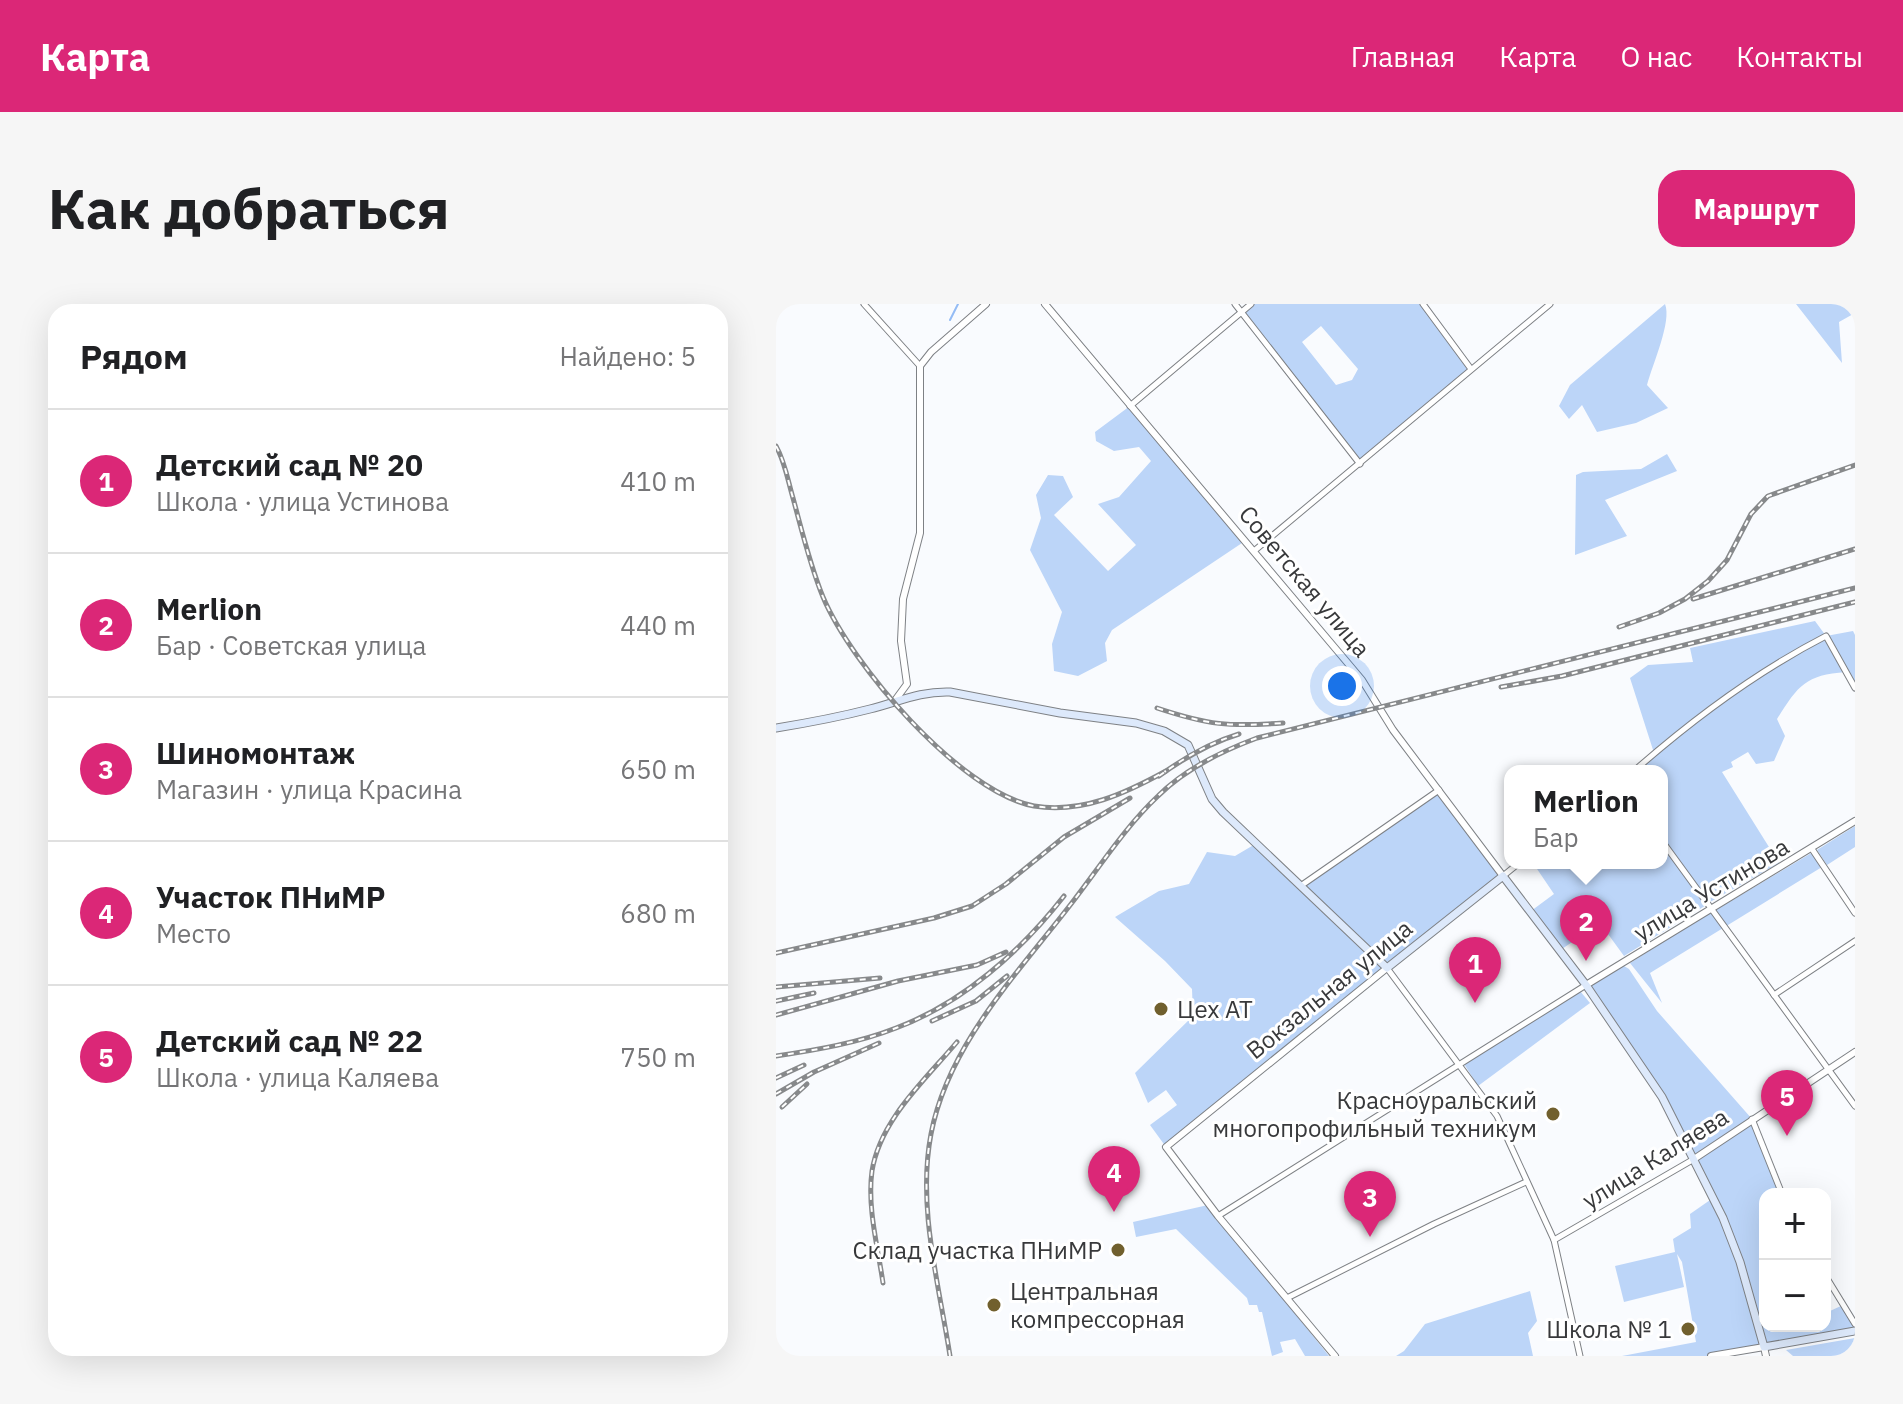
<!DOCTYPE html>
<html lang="ru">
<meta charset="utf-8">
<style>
:root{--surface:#fff;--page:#f6f6f6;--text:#202124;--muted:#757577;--line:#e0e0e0;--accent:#db2777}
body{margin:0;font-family:"IBM Plex Sans",sans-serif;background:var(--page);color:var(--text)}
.controls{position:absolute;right:24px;bottom:24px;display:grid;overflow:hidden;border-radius:16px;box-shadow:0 8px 32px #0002}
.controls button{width:72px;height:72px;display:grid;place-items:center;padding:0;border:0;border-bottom:2px solid var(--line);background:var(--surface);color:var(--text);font:40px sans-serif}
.you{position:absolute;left:566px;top:382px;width:28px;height:28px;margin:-20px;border:6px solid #fff;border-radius:50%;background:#1a73e8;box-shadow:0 0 0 12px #1a73e833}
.badge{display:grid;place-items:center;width:52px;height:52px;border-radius:50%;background:var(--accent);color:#fff;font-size:26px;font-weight:700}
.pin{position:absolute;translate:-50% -66px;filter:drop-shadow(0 2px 4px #0008)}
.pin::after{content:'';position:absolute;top:42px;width:28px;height:24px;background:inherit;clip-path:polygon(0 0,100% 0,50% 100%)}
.popup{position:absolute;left:728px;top:461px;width:164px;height:104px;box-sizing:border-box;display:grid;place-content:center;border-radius:16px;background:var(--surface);filter:drop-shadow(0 2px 6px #0005);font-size:26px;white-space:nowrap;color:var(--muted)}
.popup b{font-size:30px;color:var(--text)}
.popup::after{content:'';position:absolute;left:50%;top:100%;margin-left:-16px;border:16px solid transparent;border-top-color:var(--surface)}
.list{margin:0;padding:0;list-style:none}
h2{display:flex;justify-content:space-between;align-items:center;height:104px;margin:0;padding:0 32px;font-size:34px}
h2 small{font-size:26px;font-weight:400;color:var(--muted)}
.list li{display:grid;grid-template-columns:52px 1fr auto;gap:24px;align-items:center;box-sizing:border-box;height:144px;padding:0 32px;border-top:2px solid var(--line)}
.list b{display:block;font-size:30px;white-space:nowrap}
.list p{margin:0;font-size:26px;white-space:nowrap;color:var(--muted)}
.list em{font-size:26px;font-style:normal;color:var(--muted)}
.map{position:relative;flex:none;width:1079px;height:1052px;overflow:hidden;border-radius:24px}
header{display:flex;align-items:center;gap:48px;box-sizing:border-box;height:112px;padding:0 40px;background:var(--accent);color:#fff}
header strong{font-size:38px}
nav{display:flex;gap:44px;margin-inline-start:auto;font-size:28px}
.intro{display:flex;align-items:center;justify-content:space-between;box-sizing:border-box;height:192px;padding:0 48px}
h1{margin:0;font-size:56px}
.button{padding:20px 36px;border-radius:24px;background:var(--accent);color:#fff;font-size:28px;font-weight:700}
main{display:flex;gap:48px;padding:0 48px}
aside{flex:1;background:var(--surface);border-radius:24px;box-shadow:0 8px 32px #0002}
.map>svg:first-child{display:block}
</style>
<header>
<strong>Карта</strong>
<nav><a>Главная</a><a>Карта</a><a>О нас</a><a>Контакты</a></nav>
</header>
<div class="intro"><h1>Как добраться</h1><a class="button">Маршрут</a></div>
<main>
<aside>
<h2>Рядом<small>Найдено: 5</small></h2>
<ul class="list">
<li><span class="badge">1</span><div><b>Детский сад № 20</b><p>Школа · улица Устинова</p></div><em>410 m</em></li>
<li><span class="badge">2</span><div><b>Merlion</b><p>Бар · Советская улица</p></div><em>440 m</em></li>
<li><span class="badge">3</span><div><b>Шиномонтаж</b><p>Магазин · улица Красина</p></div><em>650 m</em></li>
<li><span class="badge">4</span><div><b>Участок ПНиМР</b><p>Место</p></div><em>680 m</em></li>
<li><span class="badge">5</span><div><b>Детский сад № 22</b><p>Школа · улица Каляева</p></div><em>750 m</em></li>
</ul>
</aside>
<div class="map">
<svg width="1079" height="1052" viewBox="0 0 1079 1052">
<rect width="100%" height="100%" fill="#f9fbfe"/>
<!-- green -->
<g fill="#bcd5f8" fill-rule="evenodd">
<path d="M475,0H647L695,65L584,160L465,8ZM545,22L582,65L576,76L560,81L526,38Z"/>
<path d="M889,0C896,17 877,59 871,81L892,104L860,119L821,128L806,101L793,115L783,102L794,81Z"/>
<polygon points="1020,0 1079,0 1079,9 1063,18 1066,59"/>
<polygon points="354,102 469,237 336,326 329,339 331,357 302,372 278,367 276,340 286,308 254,246 265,214 260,191 272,171 287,172 297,193 278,211 332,267 360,241 322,200 343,193 375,157 363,143 338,147 320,137 319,128"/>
<polygon points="891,150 901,167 829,196 851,232 799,251 800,171 807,168 865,165"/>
<path d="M1039,317L1050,332L1077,327L1079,331V384L1070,368C1029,371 1022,382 1001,415L1009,432L998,457L980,460L972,448L955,458L957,463L946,468L1003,559L934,598L886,535V467H858L878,449L854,374L872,361L917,358L914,344Z"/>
<polygon points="663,486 727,572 390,843 374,821 401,801 390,786 372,799 359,769 417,712 416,685 389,657 339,613 383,587 413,580 431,548 459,552 481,539 527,581"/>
<polygon points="1079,522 1079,543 1051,561 1041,546"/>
<polygon points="886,538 932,600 848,652 824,619 783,647 755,607 778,590 757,559 886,559"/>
<polygon points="1037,548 1046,563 874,669 886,699 854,659 936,607 946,617 940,606"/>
<polygon points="848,662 853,665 881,707 976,815 1006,890 989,890 989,1022 1049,1022 1049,998 1054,1007 1067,1001 1079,1020 1079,1027 935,1052 846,1052 920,1038 906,958 901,950 908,983 848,998 839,962 899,948 897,935 915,924 914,910 937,894 886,793 809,681"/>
<polygon points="804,687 814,699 702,782 688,760"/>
<polygon points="432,901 553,1052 529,1052 519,1035 504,1038 507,1048 496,1052 486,1008 483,1008 481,1001 473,1001 471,994 400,925 360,933 357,918"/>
<polygon points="754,987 761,1017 752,1029 757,1052 620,1052 628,1047 649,1020"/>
<polygon points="1079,1034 1079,1041 1071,1052 1017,1052 1010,1046"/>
</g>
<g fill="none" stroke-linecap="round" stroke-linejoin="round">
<!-- stream -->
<polyline stroke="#94bcf5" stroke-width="2" points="174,16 182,0"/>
<!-- minor casing -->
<g stroke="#7e8185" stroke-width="7">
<g id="minor">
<polyline points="88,0 144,62"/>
<polyline points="459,0 584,160"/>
<polyline points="647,0 695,65"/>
<polyline points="354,102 475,0"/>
<polyline points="478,247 774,0"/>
<path d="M858,467C917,415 980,368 1050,332L1079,384"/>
<polyline points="886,537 1079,802"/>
<polyline points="1036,545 1079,609"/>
<polyline points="727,572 743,559"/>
<polyline points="526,581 663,486"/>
<polyline points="611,664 721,812 778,936 804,1052"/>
<polyline points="998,691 1079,637"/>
<polyline points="976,815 1006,890"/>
<polyline points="442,912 810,681"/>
<polyline points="778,936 918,855"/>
<polyline points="1049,971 1079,1020"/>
<polyline points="511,994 658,920 750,878"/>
</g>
</g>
<!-- tertiary casing -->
<g stroke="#7e8185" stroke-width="8">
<g id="tertiary">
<polyline points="269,0 586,376 617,426 727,572"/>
<polyline points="120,395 131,380 125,337 127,295 144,229 144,62 155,48 210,0"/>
<polyline points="810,681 1079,517"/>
<polyline points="918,855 1079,748"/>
<polyline points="559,1052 442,912 390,843 611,664"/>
<polyline points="935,1052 988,1043 990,1052"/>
</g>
</g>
<!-- secondary casing -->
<g stroke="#7e8185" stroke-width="9">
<path id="secondary" d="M0,424C31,419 63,413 94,405C122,398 144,387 174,388L284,409L360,419L388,427L412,441L436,495L447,508L611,664L727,572L810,681L886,793L947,914L964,958L988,1043L1079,1027"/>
</g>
<!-- minor -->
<use href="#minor" stroke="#fff" stroke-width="5"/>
<!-- tertiary -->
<use href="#tertiary" stroke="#fff" stroke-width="6"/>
<!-- secondary -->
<use href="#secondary" stroke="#dde9fb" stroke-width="7"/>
<!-- rail casing -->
<g stroke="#87898b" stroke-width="5">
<g id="rail">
<path d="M0,142C9,158 12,177 17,194C26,227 34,261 47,293C75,360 184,488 258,502C306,510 350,489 390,467"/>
<polyline points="917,295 1079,245"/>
<polyline points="843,323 883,309 909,295 932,277 951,256 975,210 992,192 1079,161"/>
<polyline points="725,383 786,372 1079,298"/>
<path d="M381,404C432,421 453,423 507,419"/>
<path d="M383,472C408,454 433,439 463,430"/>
<polyline points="0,649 158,614 196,602 230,580 288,533 354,494"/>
<polyline points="0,683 104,674"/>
<polyline points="0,697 38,689"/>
<polyline points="0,711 122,677 201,661 230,648"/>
<polyline points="156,717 200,697 231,672"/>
<path d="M0,752C40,746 82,739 120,724C187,699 245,647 288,592"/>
<polyline points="0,774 28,761"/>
<polyline points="0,790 38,768 103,739"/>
<polyline points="6,803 31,780"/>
<path d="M107,979C102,944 91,903 96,867C104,816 149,776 181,738"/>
<path d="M174,1052C163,980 141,903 155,830C172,741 241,670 295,600C323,564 349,523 382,492C409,465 446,447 481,434L1079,284"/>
</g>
</g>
<!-- rail -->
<use href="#rail" stroke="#fff" stroke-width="2" stroke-dasharray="6" stroke-linecap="butt"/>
</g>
<!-- markers -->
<g fill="#71602e" stroke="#fff" stroke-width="3">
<circle cx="385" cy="705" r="8"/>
<circle cx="777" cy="810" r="8"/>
<circle cx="342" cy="946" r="8"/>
<circle cx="218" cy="1001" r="8"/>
<circle cx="912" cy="1025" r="8"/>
</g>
<g text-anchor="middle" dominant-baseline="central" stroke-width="6" stroke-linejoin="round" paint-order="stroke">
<!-- street labels -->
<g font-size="24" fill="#38393b" stroke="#fff">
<text transform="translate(529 277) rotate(50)">Советская улица</text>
<text transform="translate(935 585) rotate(-31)">улица Устинова</text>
<text transform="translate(553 685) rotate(-39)">Вокзальная улица</text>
<text transform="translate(879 854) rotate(-32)">улица Каляева</text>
</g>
<!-- poi labels -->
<g font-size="24" fill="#38393b" stroke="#fff" text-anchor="end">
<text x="401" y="705" text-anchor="start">Цех АТ</text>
<text x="761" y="796">Красноуральский<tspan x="761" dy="28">многопрофильный техникум</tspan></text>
<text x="326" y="946">Склад участка ПНиМР</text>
<text x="234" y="987" text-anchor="start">Центральная<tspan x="234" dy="28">компрессорная</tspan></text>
<text x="896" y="1025">Школа № 1</text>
</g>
</g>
</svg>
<div class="controls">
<button>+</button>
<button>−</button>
</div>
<div class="you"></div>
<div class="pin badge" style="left:699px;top:699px">1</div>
<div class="pin badge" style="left:810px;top:657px">2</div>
<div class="popup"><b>Merlion</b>Бар</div>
<div class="pin badge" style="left:594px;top:933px">3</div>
<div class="pin badge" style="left:338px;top:908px">4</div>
<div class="pin badge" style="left:1011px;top:832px">5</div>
</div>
</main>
